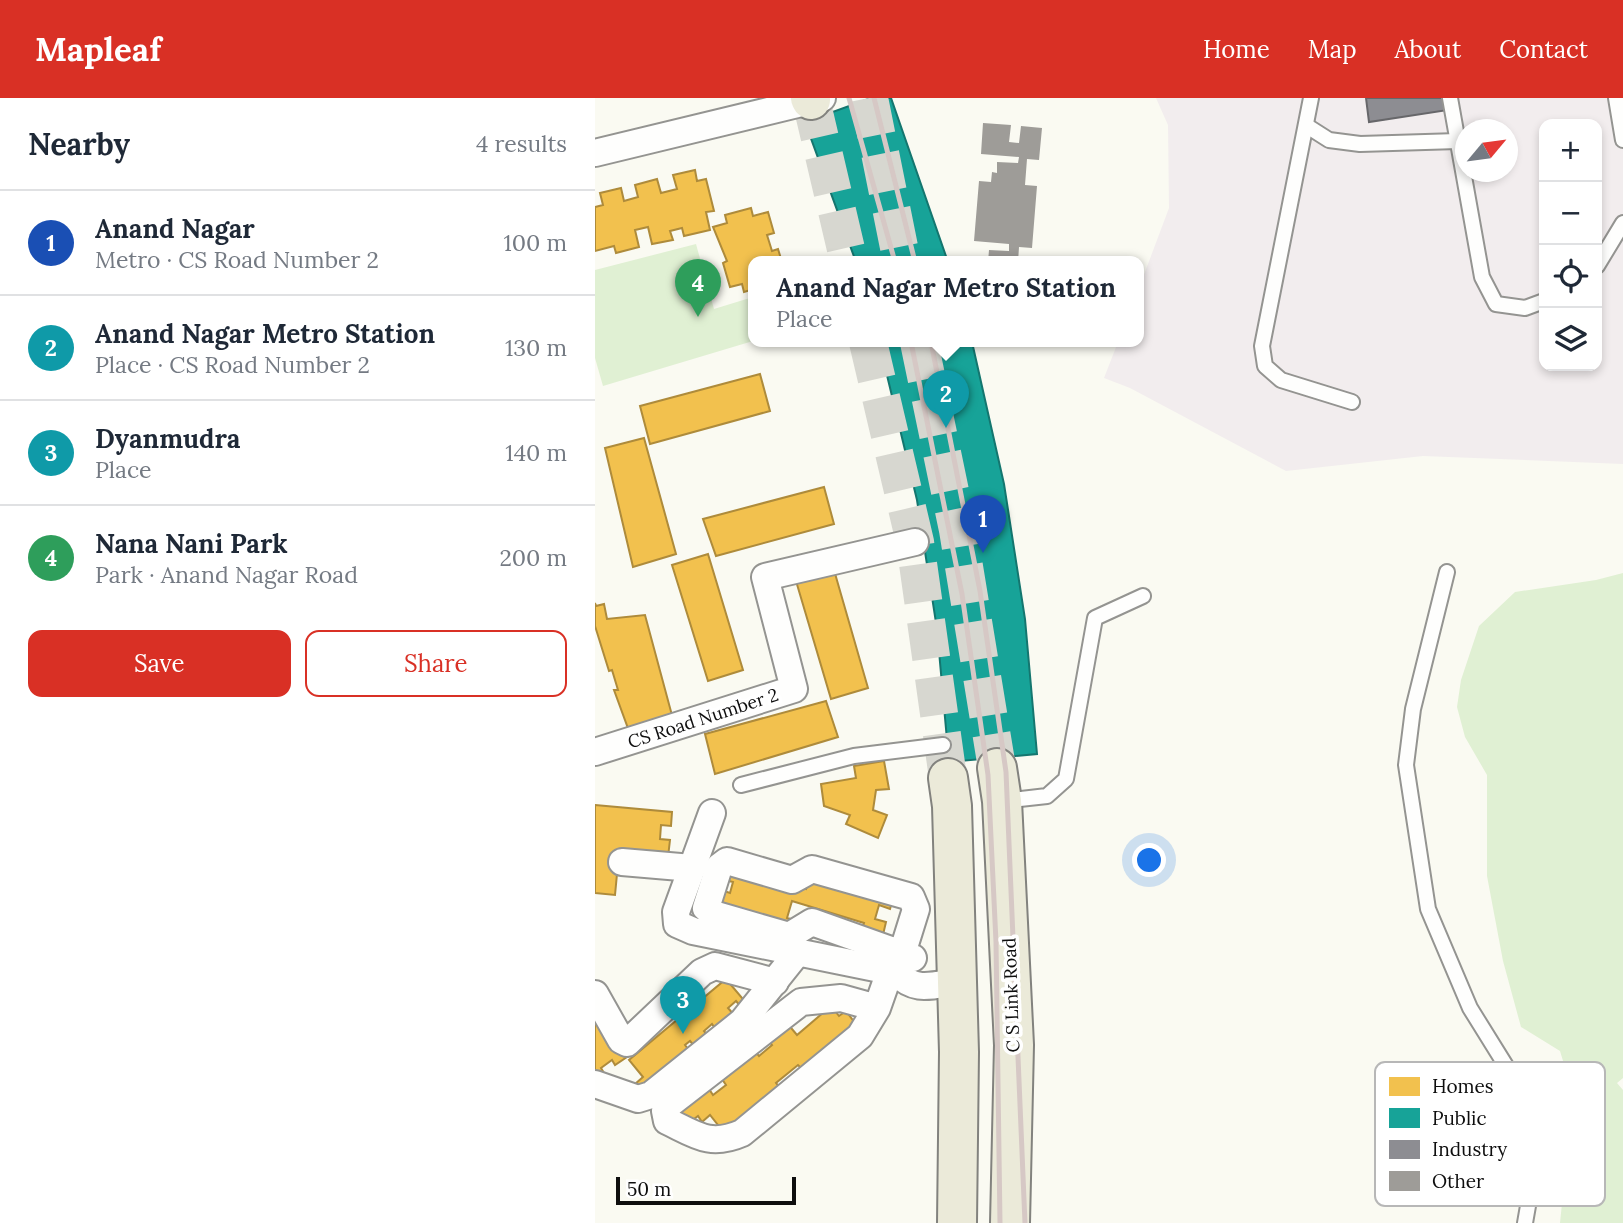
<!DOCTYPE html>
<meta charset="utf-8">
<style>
:root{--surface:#fff;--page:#f6f6f7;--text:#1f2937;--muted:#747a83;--line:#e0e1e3;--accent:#d93025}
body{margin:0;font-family:Lora,serif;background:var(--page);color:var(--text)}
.controls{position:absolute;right:21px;top:21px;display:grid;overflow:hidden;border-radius:14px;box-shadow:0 4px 10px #0003}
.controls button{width:63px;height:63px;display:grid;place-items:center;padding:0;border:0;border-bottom:2px solid var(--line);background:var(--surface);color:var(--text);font:35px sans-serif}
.compass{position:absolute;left:860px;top:21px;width:63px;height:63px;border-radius:50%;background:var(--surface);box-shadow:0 4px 10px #0003;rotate:61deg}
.scale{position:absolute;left:21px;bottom:18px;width:180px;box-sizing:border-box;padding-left:7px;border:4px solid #0e0e0e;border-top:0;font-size:19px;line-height:24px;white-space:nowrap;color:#0e0e0e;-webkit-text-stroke:5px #fff;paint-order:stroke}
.you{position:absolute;left:555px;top:763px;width:24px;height:24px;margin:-18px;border:5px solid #fff;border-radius:50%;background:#1a73e8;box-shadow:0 0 0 10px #1a73e833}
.badge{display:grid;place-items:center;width:46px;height:46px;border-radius:50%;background:var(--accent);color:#fff;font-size:23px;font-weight:700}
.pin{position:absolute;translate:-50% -58px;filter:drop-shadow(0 2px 4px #0008)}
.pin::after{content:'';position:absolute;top:37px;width:24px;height:21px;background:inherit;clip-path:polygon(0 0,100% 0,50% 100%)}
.popup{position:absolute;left:153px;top:158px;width:396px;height:91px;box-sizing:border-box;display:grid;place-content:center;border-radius:14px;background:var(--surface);filter:drop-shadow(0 2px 5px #0005);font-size:23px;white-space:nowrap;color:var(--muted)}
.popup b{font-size:26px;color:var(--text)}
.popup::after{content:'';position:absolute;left:50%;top:100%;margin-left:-14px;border:14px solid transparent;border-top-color:var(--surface)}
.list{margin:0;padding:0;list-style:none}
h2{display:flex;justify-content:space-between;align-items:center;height:91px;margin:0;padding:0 28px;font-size:30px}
h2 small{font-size:23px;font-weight:400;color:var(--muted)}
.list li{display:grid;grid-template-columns:46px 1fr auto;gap:21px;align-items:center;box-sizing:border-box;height:105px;padding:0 28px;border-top:2px solid var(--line)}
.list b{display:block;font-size:26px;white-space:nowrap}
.list p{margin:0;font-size:23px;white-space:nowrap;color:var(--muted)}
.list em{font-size:23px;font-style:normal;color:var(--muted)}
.actions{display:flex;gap:14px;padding:21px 28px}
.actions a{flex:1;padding:16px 0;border:2px solid var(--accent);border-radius:14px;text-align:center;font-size:24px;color:var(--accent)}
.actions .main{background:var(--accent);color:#fff}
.icon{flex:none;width:38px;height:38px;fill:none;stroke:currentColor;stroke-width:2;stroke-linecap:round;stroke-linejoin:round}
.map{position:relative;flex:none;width:1028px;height:1125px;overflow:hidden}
header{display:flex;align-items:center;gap:42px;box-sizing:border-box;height:98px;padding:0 35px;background:var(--accent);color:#fff}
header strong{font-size:33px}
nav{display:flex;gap:38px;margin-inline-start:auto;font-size:24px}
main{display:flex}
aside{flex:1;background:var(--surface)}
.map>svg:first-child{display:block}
</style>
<header>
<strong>Mapleaf</strong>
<nav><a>Home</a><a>Map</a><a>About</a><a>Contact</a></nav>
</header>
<main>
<aside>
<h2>Nearby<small>4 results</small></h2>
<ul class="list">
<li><span class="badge" style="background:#1a4fb4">1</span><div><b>Anand Nagar</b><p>Metro · CS Road Number 2</p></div><em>100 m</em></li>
<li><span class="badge" style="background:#0f9aa8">2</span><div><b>Anand Nagar Metro Station</b><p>Place · CS Road Number 2</p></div><em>130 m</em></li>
<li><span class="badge" style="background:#0f9aa8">3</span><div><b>Dyanmudra</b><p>Place</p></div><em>140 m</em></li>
<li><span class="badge" style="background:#2e9e5b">4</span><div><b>Nana Nani Park</b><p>Park · Anand Nagar Road</p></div><em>200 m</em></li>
</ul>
<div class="actions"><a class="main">Save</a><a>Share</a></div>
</aside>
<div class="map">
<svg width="1028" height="1125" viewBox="0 0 1028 1125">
<rect width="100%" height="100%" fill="#fafaf2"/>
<!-- industrial -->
<path fill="#f2edee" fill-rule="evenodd" d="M561,0H1028V366L828,358L691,373L535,290L509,280L523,244H544V190L574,110L573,27ZM949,26H1002V268H949ZM870,32H912V74H870Z"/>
<!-- green -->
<g fill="#e0f0d3">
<polygon points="101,146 119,211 158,199 158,243 8,288 0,260 0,172"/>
<polygon points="1028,475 1028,980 1022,985 1028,992 1028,1125 965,1125 978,996 965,953 926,929 908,863 892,778 892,677 870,639 862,609 866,582 884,528 920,494 1001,482"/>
</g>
<!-- homes -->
<g fill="#f2c14e" stroke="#ae8b3b" stroke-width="2">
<polygon points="100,72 102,83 111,81 119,113 111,114 115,132 89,138 87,130 75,133 78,142 57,146 53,129 40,132 44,149 21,155 19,148 0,153 0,109 8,107 5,95 26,90 29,103 43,99 40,87 62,81 66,95 82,91 78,77"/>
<polygon points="156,110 158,118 173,114 179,135 172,137 177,153 183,151 187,164 159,164 159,191 149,194 147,186 135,189 128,165 132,163 118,129 132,125 130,117"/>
<polygon points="165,276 175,313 55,346 45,308"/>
<polygon points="49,340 81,456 38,469 10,350"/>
<polygon points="229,389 239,426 121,458 108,421"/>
<polygon points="113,456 148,572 113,583 77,467"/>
<polygon points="239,472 273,590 236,601 201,483"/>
<polygon points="0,505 1,508 9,506 12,521 50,517 78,621 34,633 19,592 23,592 17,572 14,573 0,528"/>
<polygon points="231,603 243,639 120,676 110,636"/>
<polygon points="289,663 294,691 281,692 278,712 292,717 283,740 251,726 255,717 229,708 226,686 261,680 259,668"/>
<polygon points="0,707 77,714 76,728 66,727 65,741 75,742 73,759 24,755 20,797 0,795"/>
<polygon points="133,768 211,791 216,774 299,798 295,811 284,807 280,821 291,824 287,841 266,835 269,825 197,803 192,820 200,822 180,831 120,813 126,792 135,795 138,784 129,782"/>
<polygon points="131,881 153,907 148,911 141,903 133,910 140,918 122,933 117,926 109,933 114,939 101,950 95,943 90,947 96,955 46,996 39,987 48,979 34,962"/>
<polygon points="0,906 32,959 20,967 17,962 6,970 9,975 0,981"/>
<polygon points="236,908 244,918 251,913 263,929 209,973 203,967 181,985 187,992 131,1037 115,1017 107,1024 103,1018 89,1029 77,1014 112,988 118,997 131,987 127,981 160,953 164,958 177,947 170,937 192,925 202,937"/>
</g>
<!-- public -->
<g fill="#17a398" stroke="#14766f" stroke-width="2">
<polygon points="276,0 296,0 353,164 261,164 210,24"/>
<polygon points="284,244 377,244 409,386 430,521 442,656 354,664 342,531 322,402"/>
</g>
<!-- industry -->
<polygon fill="#8d8d92" stroke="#67676a" stroke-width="2" points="771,0 851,0 853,12 774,24"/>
<!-- building -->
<polygon fill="#9e9c98" points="388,25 416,27 414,44 424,45 426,28 447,30 444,62 432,61 430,87 442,88 437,150 424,149 423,164 393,164 394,152 414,153 414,146 379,143 384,83 396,84 397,74 402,75 402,64 423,65 424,59 386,56"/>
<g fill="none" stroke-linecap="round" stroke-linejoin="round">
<!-- primary-tunnel -->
<g stroke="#d7d7d0" stroke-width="38" stroke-dasharray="38 19" stroke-linecap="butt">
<polyline points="274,0 307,164"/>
<polyline points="216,2 254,164"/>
<polyline points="273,244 320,444 353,680"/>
<polyline points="324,244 363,432 402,670"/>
</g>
<!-- lane casing -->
<g stroke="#949491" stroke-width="18">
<g id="lane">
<polyline points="716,0 667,248 670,268 686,282 757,304"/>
<polyline points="855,0 887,179 901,206 930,210 949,203"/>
<polyline points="1021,0 1028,42"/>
<polyline points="712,28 734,42 765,46 863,43"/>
<polyline points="1002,168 1028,125"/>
<polyline points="852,474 818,611 811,667 833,811 875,910 934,1005 943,1051 930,1125"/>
<polyline points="146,687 259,658 348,647"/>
<polyline points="408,703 452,698 471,681 500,520 548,498"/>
</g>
</g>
<!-- street casing -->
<g stroke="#949491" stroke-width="30">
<g id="street">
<polyline points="0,55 227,0"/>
<polyline points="0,654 199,591 170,479 320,444"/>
<path d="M117,715L81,814L82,826L98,833L300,874C320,894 334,888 360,884"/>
<polyline points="27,764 97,770"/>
<polyline points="307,856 321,811 316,799 217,771 197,782 132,763 124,769 111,810 118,816 194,838 217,824 318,860"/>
<polyline points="0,896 26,942 32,945 107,874 120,868 180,884"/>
<path d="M282,910L246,900L206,904L72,1008L70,1013L72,1023C101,1037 115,1049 147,1035L265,938L282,910L295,873"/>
<polyline points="0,986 43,1001 56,997 147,924 203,854"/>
</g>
</g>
<!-- primary casing -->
<g stroke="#82827e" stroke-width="42">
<g id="primary">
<polyline points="215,0 216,2"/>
<polyline points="402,670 407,703 419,947 415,1125"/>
<polyline points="353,680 357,708 364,954 362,1125"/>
</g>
</g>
<!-- lane -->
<use href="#lane" stroke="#fefefd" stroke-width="14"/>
<!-- street -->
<use href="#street" stroke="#fefefd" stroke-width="26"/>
<!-- primary -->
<use href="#primary" stroke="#ebead9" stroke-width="38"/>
<!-- rail -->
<g stroke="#d6c8c5" stroke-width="5">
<polyline points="254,0 300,164"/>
<polyline points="279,0 320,164"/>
<polyline points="316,244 367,496 393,677 401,844 405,1125"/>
<polyline points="336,244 385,493 411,674 430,1125"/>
</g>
</g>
<g text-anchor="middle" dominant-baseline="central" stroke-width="7" stroke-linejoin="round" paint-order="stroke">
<!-- street labels -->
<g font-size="18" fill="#0e0e0e" stroke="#fff">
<text transform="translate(108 620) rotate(-18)">CS Road Number 2</text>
<text transform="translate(416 897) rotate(-92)">C S Link Road</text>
</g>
</g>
<!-- legend -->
<rect x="780" y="964" width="230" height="144" rx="10" fill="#fff" stroke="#b7b7b7" stroke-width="2"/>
<rect x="794" y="979" width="31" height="19" fill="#f2c14e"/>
<rect x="794" y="1010" width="31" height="20" fill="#17a398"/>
<rect x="794" y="1042" width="31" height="19" fill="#8d8d92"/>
<rect x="794" y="1073" width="31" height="20" fill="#9e9c98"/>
<g font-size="19" fill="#0e0e0e">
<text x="837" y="995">Homes</text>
<text x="837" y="1027">Public</text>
<text x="837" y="1058">Industry</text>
<text x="837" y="1090">Other</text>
</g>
</svg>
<div class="controls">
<button>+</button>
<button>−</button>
<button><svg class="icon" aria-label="locate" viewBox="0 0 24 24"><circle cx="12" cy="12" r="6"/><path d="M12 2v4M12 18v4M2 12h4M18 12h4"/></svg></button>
<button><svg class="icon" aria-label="layers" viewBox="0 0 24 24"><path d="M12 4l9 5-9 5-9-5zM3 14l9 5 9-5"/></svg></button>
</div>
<svg class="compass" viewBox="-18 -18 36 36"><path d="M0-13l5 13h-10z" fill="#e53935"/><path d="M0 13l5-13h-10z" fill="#747a83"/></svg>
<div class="scale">50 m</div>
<div class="you"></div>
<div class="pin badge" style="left:388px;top:455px;background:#1a4fb4">1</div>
<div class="pin badge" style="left:351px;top:330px;background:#0f9aa8">2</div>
<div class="popup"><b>Anand Nagar Metro Station</b>Place</div>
<div class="pin badge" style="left:88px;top:936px;background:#0f9aa8">3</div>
<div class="pin badge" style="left:103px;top:219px;background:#2e9e5b">4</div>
</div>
</main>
